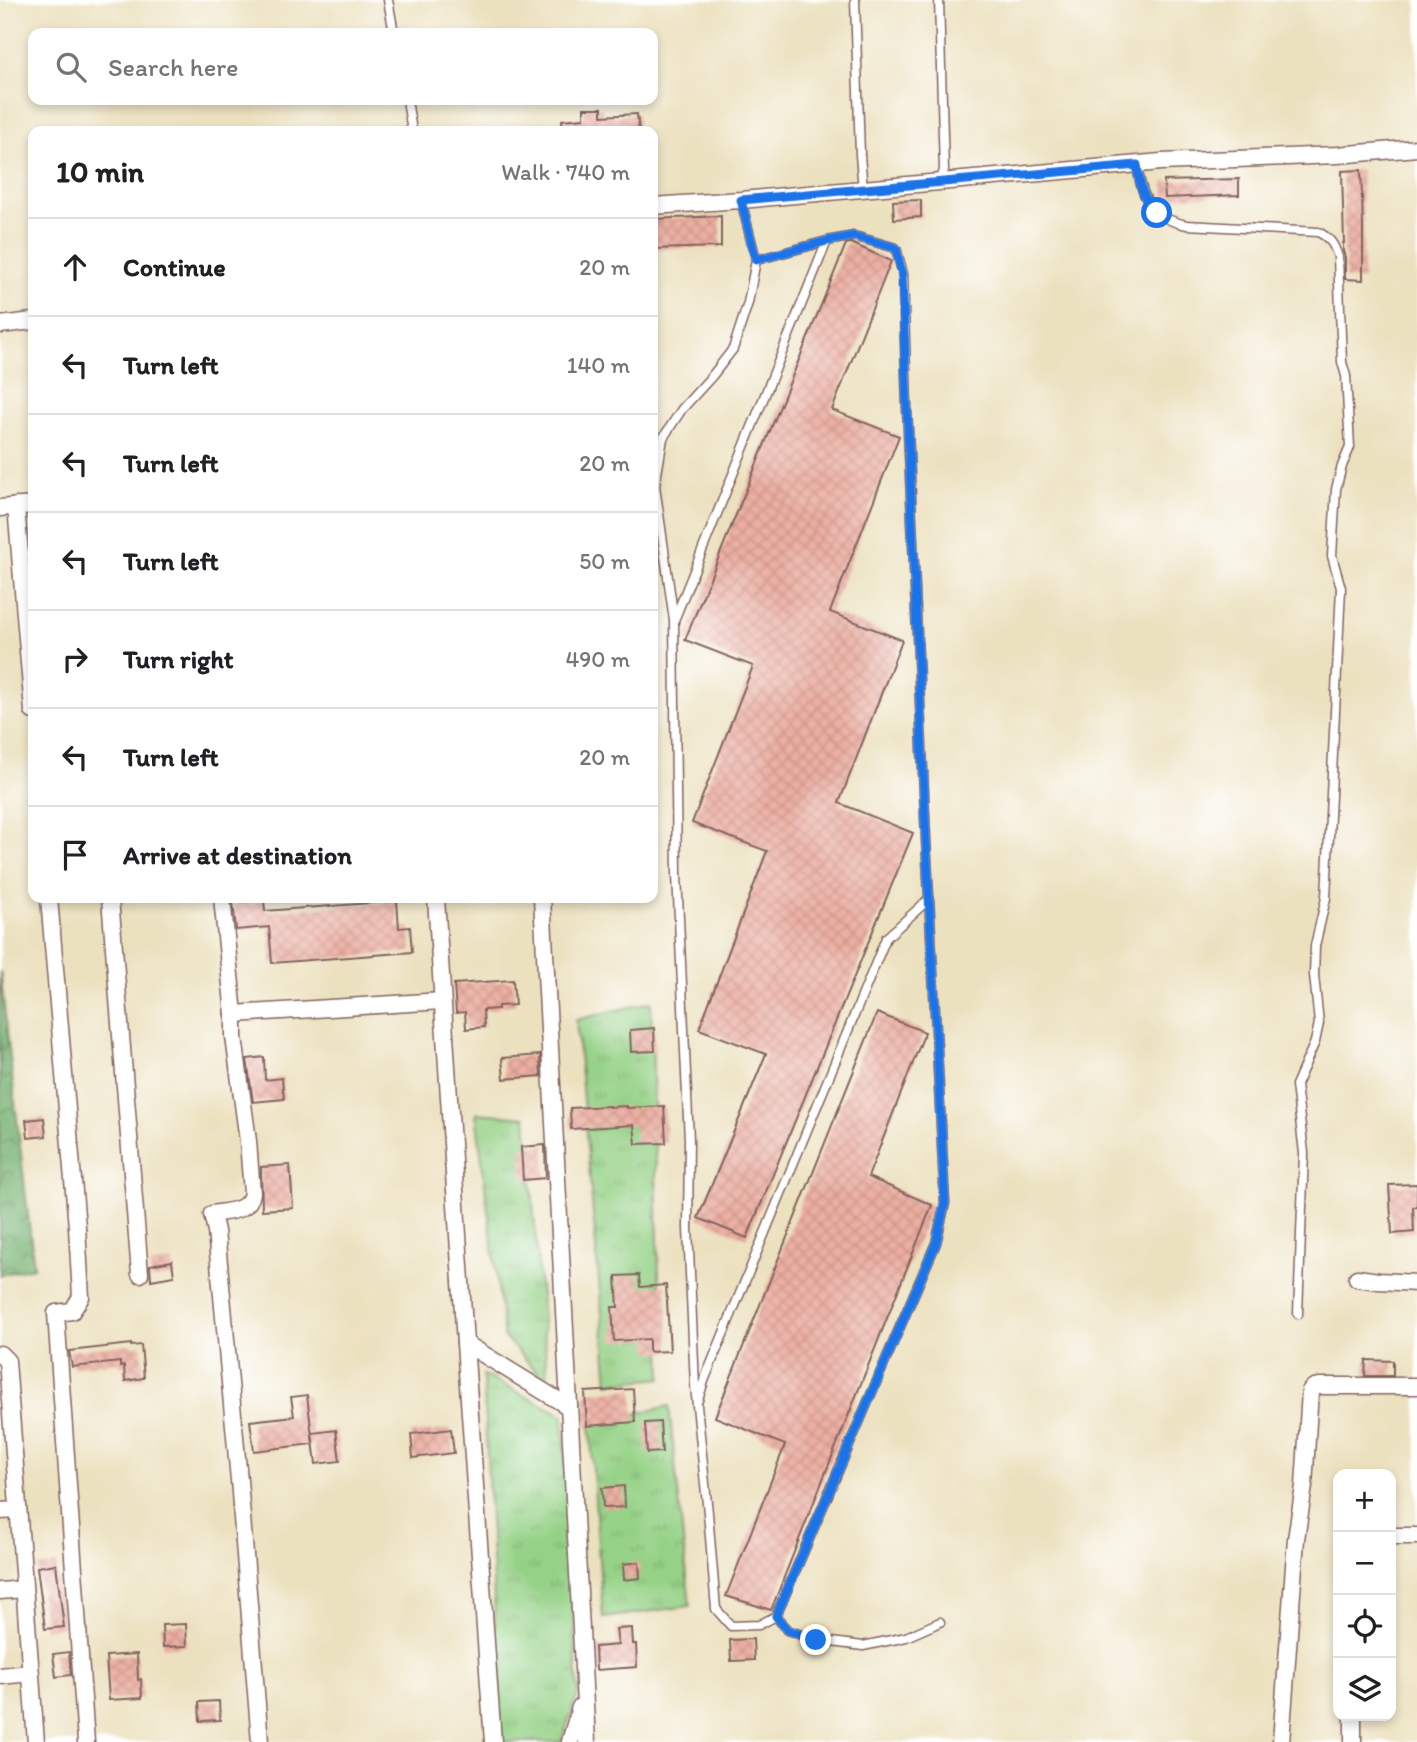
<!DOCTYPE html>
<meta charset="utf-8">
<style>
:root{--surface:#fff;--page:#f6f6f6;--text:#202124;--muted:#757577;--line:#e0e0e0}
body{margin:0;font-family:Itim,sans-serif;background:var(--page);color:var(--text)}
.controls{position:absolute;right:21px;bottom:21px;display:grid;overflow:hidden;border-radius:14px;box-shadow:0 4px 10px #0003}
.controls button{width:63px;height:63px;display:grid;place-items:center;padding:0;border:0;border-bottom:2px solid var(--line);background:var(--surface);color:var(--text);font:35px sans-serif}
.stop{position:absolute;width:21px;height:21px;margin:-16px;border:5px solid #1a73e8;border-radius:50%;background:#fff}
.stop.end{background:#1a73e8;border-color:#fff;box-shadow:0 2px 7px #0008}
.list{margin:0;padding:0;list-style:none}
h2{display:flex;justify-content:space-between;align-items:center;height:91px;margin:0;padding:0 28px;font-size:30px}
h2 small{font-size:23px;font-weight:400;color:var(--muted)}
.list li{display:grid;grid-template-columns:46px 1fr auto;gap:21px;align-items:center;box-sizing:border-box;height:98px;padding:0 28px;border-top:2px solid var(--line)}
.list b{display:block;font-size:26px;white-space:nowrap}
.list em{font-size:23px;font-style:normal;color:var(--muted)}
.icon{flex:none;width:38px;height:38px;fill:none;stroke:currentColor;stroke-width:2;stroke-linecap:round;stroke-linejoin:round}
.map{position:relative;flex:none;width:1417px;height:1742px;overflow:hidden}
.search{position:absolute;background:var(--surface);box-shadow:0 4px 10px #0003;left:28px;top:28px;width:630px;height:77px;display:flex;align-items:center;gap:18px;box-sizing:border-box;padding:0 24px;border-radius:14px;color:var(--muted);font-size:26px}
.panel{position:absolute;background:var(--surface);box-shadow:0 4px 10px #0003;left:28px;top:126px;width:630px;height:777px;border-radius:14px}
.map>svg:first-child{display:block}
</style>
<div class="map">
<svg width="1417" height="1742" viewBox="0 0 1417 1742">
<defs>
<pattern id="grass-tufts" width="24" height="20" patternUnits="userSpaceOnUse" patternTransform="scale(1.75)"><rect width="24" height="20" fill="#95d186"/><path d="M3 7l-1-3M5 7V3M7 7l1-3M15 17l-1-3M17 17v-4M19 17l1-3" fill="none" stroke="#82b374"/></pattern>
<pattern id="forest-crowns" width="20" height="18" patternUnits="userSpaceOnUse" patternTransform="scale(1.75)"><rect width="20" height="18" fill="#78b373"/><path d="M2 6a3 3 0 1 1 6 0M12 15a3 3 0 1 1 6 0" fill="none" stroke="#64915f"/></pattern>
<pattern id="building-cross-hatch" width="8" height="8" patternUnits="userSpaceOnUse" patternTransform="scale(1.75)"><rect width="8" height="8" fill="#ecafa2"/><path d="M0 0l8 8M0 8l8-8" fill="none" stroke="#cc968c"/></pattern>
</defs>
<rect width="100%" height="100%" fill="#fff"/>
<filter id="ink" filterUnits="userSpaceOnUse"><feTurbulence type="fractalNoise" baseFrequency=".0143" numOctaves="2"/><feDisplacementMap in="SourceGraphic" scale="14" xChannelSelector="R" yChannelSelector="G"/><feConvolveMatrix kernelMatrix="1 2 1 2 8 2 1 2 1" color-interpolation-filters="sRGB"/></filter>
<filter id="wash" filterUnits="userSpaceOnUse"><feTurbulence type="fractalNoise" baseFrequency=".00686" numOctaves="4" result="noise"/><feDisplacementMap in="SourceGraphic" scale="28" xChannelSelector="R" yChannelSelector="G"/><feGaussianBlur stdDeviation="1.57" result="paint"/><feColorMatrix in="noise" values="0 0 0 0 0 0 0 0 0 0 0 0 0 0 0 0 0 1.4 0 .05"/><feComposite in="paint" operator="in"/></filter>
<g filter="url(#wash)">
<rect width="100%" height="100%" fill="#ece1bf"/>
<!-- grass -->
<g fill="url(#grass-tufts)" stroke="#707858" stroke-width="2">
<polygon points="651,1002 662,1378 608,1383 576,1020"/>
<polygon points="476,1113 526,1117 548,1383 504,1337"/>
<polygon points="483,1375 563,1415 578,1694 561,1742 501,1742"/>
<polygon points="669,1406 690,1606 603,1618 590,1425"/>
</g>
<!-- forest -->
<polygon fill="url(#forest-crowns)" stroke="#61694f" stroke-width="2" points="0,971 34,1267 0,1275"/>
<g id="blocks">
<!-- building -->
<g fill="url(#building-cross-hatch)">
<polygon points="584,108 602,108 602,116 637,114 639,131 563,131 562,120 584,118"/>
<polygon points="1361,170 1363,225 1363,280 1345,279 1345,257 1343,251 1343,243 1344,243 1342,171"/>
<polygon points="1239,179 1239,195 1165,198 1164,181"/>
<polygon points="921,200 921,217 894,219 893,201"/>
<polygon points="721,216 721,247 653,249 653,219"/>
<polygon points="851,243 891,261 832,410 899,436 830,612 902,640 839,803 913,833 747,1238 698,1218 766,1054 699,1029 767,851 692,823 753,666 685,640 846,244"/>
<polygon points="264,900 265,911 397,901 399,928 410,927 412,952 272,963 269,927 236,930 233,902"/>
<polygon points="513,980 515,1005 498,1006 498,1009 483,1010 484,1027 466,1029 465,1012 456,1013 454,984"/>
<polygon points="877,1013 925,1032 868,1177 932,1205 771,1610 726,1596 785,1445 715,1417"/>
<polygon points="654,1028 655,1051 631,1052 630,1030"/>
<polygon points="540,1055 541,1076 504,1079 502,1058"/>
<polygon points="264,1057 265,1080 282,1078 284,1099 253,1102 247,1059"/>
<polygon points="609,1106 609,1107 627,1106 627,1108 664,1106 666,1143 636,1144 634,1125 571,1129 570,1108"/>
<polygon points="44,1118 46,1136 28,1138 26,1120"/>
<polygon points="545,1145 546,1178 523,1180 521,1147"/>
<polygon points="290,1165 293,1208 262,1210 261,1167"/>
<polygon points="1417,1184 1417,1207 1413,1207 1414,1232 1392,1234 1389,1185"/>
<polygon points="172,1261 174,1276 151,1280 150,1265"/>
<polygon points="639,1275 640,1287 666,1285 670,1351 649,1352 649,1339 614,1341 612,1307 618,1307 616,1276"/>
<polygon points="131,1344 131,1346 141,1345 144,1378 125,1381 124,1366 120,1367 120,1362 72,1367 69,1351"/>
<polygon points="1366,1360 1393,1361 1393,1376 1365,1376"/>
<polygon points="633,1389 635,1422 587,1426 585,1392"/>
<polygon points="307,1395 313,1444 254,1451 250,1421 294,1416 291,1397"/>
<polygon points="660,1422 662,1452 647,1453 645,1423"/>
<polygon points="451,1429 454,1453 413,1458 411,1434"/>
<polygon points="336,1430 340,1461 316,1464 312,1433"/>
<polygon points="624,1486 625,1507 603,1508 602,1488"/>
<polygon points="639,1562 640,1578 624,1580 623,1564"/>
<polygon points="56,1564 64,1627 45,1629 37,1567"/>
<polygon points="186,1624 187,1646 163,1647 162,1625"/>
<polygon points="632,1628 633,1644 636,1644 637,1667 596,1670 595,1647 618,1645 616,1629"/>
<polygon points="753,1639 754,1660 731,1661 730,1640"/>
<polygon points="69,1652 71,1675 56,1677 53,1654"/>
<polygon points="137,1654 138,1680 141,1679 142,1698 109,1700 106,1656"/>
<polygon points="219,1701 220,1720 200,1721 199,1702"/>
</g>
</g>
</g>
<g filter="url(#ink)">
<use href="#blocks" fill-opacity="0" stroke="#83635f" stroke-width="2"/>
<g fill="none" stroke-linecap="round" stroke-linejoin="round">
<!-- lane casing -->
<g stroke="#83635f" stroke-width="11">
<g id="lane">
<polyline points="388,0 394,33"/>
<polyline points="855,0 860,155 863,189"/>
<polyline points="939,0 944,170 940,183"/>
<polyline points="407,100 412,131"/>
<path d="M1137,165C1142,200 1151,218 1187,225L1318,232C1330,238 1334,244 1338,257L1342,362L1346,376L1350,447L1342,466L1336,489L1332,556L1341,588L1326,898L1315,946L1314,975L1319,1023L1315,1042L1296,1085L1304,1153L1298,1314"/>
<polyline points="741,200 756,260 748,303 733,349 712,376 682,409 663,438 655,486 674,620 677,874 689,1140 688,1228 695,1386 708,1513 716,1609 731,1626 759,1625 776,1616 936,1243 945,1203 926,839 907,407 903,274 896,248 854,236 827,241 756,260"/>
<polyline points="675,618 827,241"/>
<polyline points="698,1400 704,1381 886,938 929,899"/>
<polyline points="776,1616 787,1630 816,1640 863,1646 906,1637 940,1622"/>
</g>
</g>
<!-- street casing -->
<g stroke="#83635f" stroke-width="19">
<g id="street">
<polyline points="653,206 741,200 1161,162 1337,155 1417,148"/>
<polyline points="0,325 33,321"/>
<polyline points="16,506 33,711"/>
<polyline points="0,508 33,505"/>
<polyline points="49,898 77,1227 81,1297 72,1311 56,1313 86,1742"/>
<polyline points="110,898 140,1274"/>
<path d="M222,898L234,1014V1037L248,1141L252,1193C249,1212 228,1211 212,1214L216,1231L239,1480L260,1742"/>
<polyline points="436,898 465,1343 569,1407"/>
<polyline points="542,898 587,1742"/>
<polyline points="234,1014 442,1001"/>
<polyline points="1357,1278 1379,1281 1417,1283"/>
<polyline points="465,1343 493,1742"/>
<polyline points="0,1354 7,1361 36,1742"/>
<polyline points="0,1511 18,1510"/>
<polyline points="1391,1536 1417,1536"/>
<polyline points="0,1591 24,1589"/>
<polyline points="0,1676 31,1673"/>
<polyline points="570,1742 580,1707"/>
<polyline points="1281,1742 1296,1539 1304,1486 1310,1391 1314,1387 1319,1386 1417,1386"/>
<polyline points="1353,1742 1353,1716"/>
</g>
</g>
<!-- lane -->
<use href="#lane" stroke="#fff" stroke-width="8"/>
<!-- street -->
<use href="#street" stroke="#fff" stroke-width="16"/>
</g>
</g>
<g fill="none" stroke-linecap="round" stroke-linejoin="round" filter="url(#ink)">
<!-- route -->
<path stroke="#1a73e8" stroke-width="9" d="M816,1640L787,1630L776,1616L936,1243L945,1203L926,839L907,407L902,274L896,248L854,236L827,241L756,260L741,200L1137,165C1140,186 1142,198 1157,213"/>
</g>
</svg>
<div class="controls">
<button>+</button>
<button>−</button>
<button><svg class="icon" aria-label="locate" viewBox="0 0 24 24"><circle cx="12" cy="12" r="6"/><path d="M12 2v4M12 18v4M2 12h4M18 12h4"/></svg></button>
<button><svg class="icon" aria-label="layers" viewBox="0 0 24 24"><path d="M12 4l9 5-9 5-9-5zM3 14l9 5 9-5"/></svg></button>
</div>
<div class="stop" style="left:1157px;top:213px"></div>
<div class="stop end" style="left:816px;top:1640px"></div>
<div class="search"><svg class="icon" aria-label="search" viewBox="0 0 24 24"><circle cx="10" cy="10" r="6"/><path d="M15 15l6 6"/></svg>Search here</div>
<section class="panel">
<h2>10 min<small>Walk · 740 m</small></h2>
<ul class="list">
<li><svg class="icon" aria-label="ahead" viewBox="0 0 24 24"><path d="M12 20V5M6 11l6-6 6 6"/></svg><div><b>Continue</b></div><em>20 m</em></li>
<li><svg class="icon" aria-label="left" viewBox="0 0 24 24"><path d="M17 20v-9H6M10 6l-5 5 5 5"/></svg><div><b>Turn left</b></div><em>140 m</em></li>
<li><svg class="icon" aria-label="left" viewBox="0 0 24 24"><path d="M17 20v-9H6M10 6l-5 5 5 5"/></svg><div><b>Turn left</b></div><em>20 m</em></li>
<li><svg class="icon" aria-label="left" viewBox="0 0 24 24"><path d="M17 20v-9H6M10 6l-5 5 5 5"/></svg><div><b>Turn left</b></div><em>50 m</em></li>
<li><svg class="icon" aria-label="right" viewBox="0 0 24 24"><path d="M7 20v-9h11M14 6l5 5-5 5"/></svg><div><b>Turn right</b></div><em>490 m</em></li>
<li><svg class="icon" aria-label="left" viewBox="0 0 24 24"><path d="M17 20v-9H6M10 6l-5 5 5 5"/></svg><div><b>Turn left</b></div><em>20 m</em></li>
<li><svg class="icon" aria-label="arrive" viewBox="0 0 24 24"><path d="M6 21V4h12l-3 4 3 4H6"/></svg><div><b>Arrive at destination</b></div></li>
</ul>
</section>
</div>
